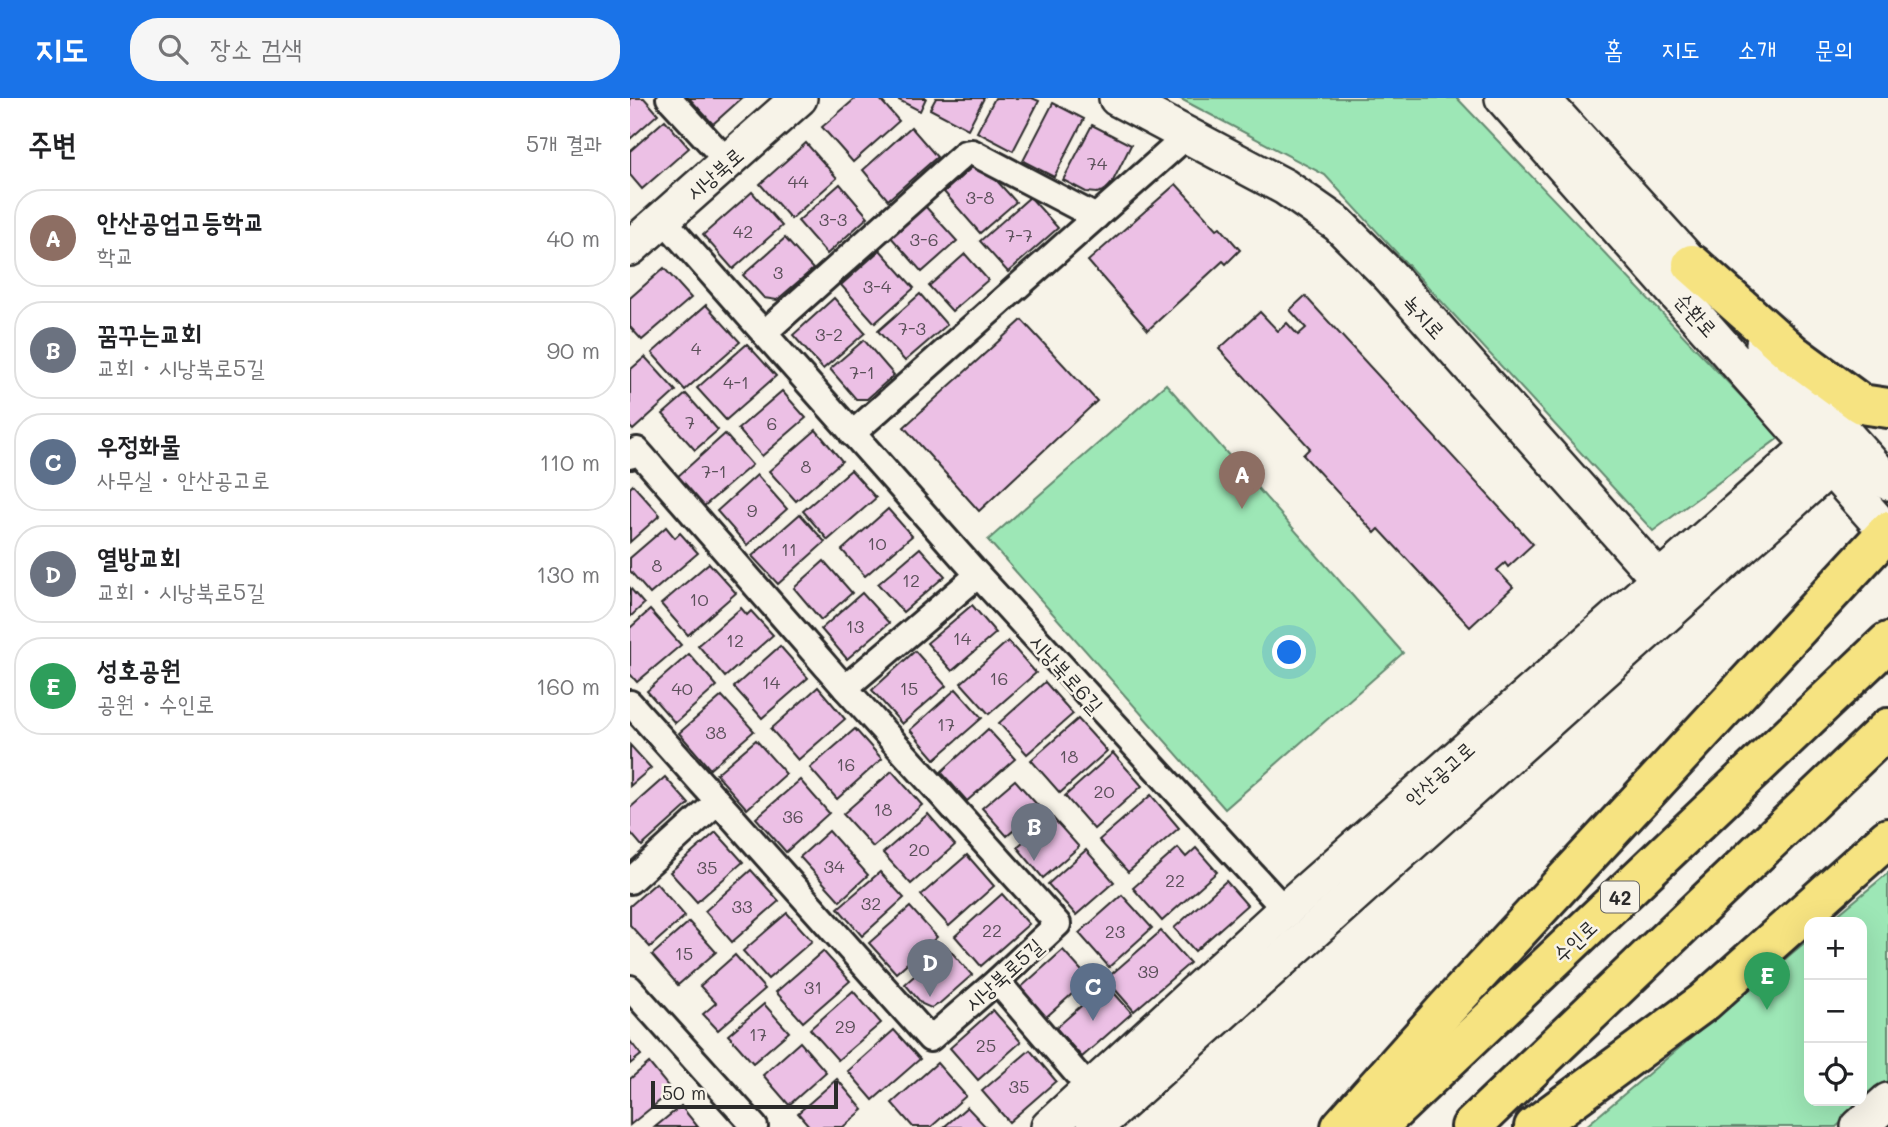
<!DOCTYPE html>
<html lang="ko">
<meta charset="utf-8">
<style>
:root{--surface:#fff;--page:#f6f6f6;--text:#202124;--muted:#757577;--line:#e0e0e0;--accent:#1a73e8}
body{margin:0;font-family:Mali,"Poor Story",sans-serif;background:var(--page);color:var(--text)}
.controls{position:absolute;right:21px;bottom:21px;display:grid;overflow:hidden;border-radius:14px;box-shadow:0 7px 28px #0002}
.controls button{width:63px;height:63px;display:grid;place-items:center;padding:0;border:0;border-bottom:2px solid var(--line);background:var(--surface);color:var(--text);font:35px sans-serif}
.scale{position:absolute;left:21px;bottom:18px;width:187px;box-sizing:border-box;padding-left:7px;border:4px solid #2b2b2b;border-top:0;font-size:19px;line-height:24px;white-space:nowrap;color:#2b2b2b;-webkit-text-stroke:5px #f7f3e8;paint-order:stroke}
.you{position:absolute;left:660px;top:555px;width:24px;height:24px;margin:-18px;border:5px solid #fff;border-radius:50%;background:#1a73e8;box-shadow:0 0 0 10px #1a73e833}
.badge{display:grid;place-items:center;width:46px;height:46px;border-radius:50%;background:var(--accent);color:#fff;font-size:23px;font-weight:700}
.pin{position:absolute;translate:-50% -58px;filter:drop-shadow(0 2px 4px #0008)}
.pin::after{content:'';position:absolute;top:37px;width:24px;height:21px;background:inherit;clip-path:polygon(0 0,100% 0,50% 100%)}
.list{margin:0;padding:0;list-style:none}
h2{display:flex;justify-content:space-between;align-items:center;height:91px;margin:0;padding:0 28px;font-size:30px}
h2 small{font-size:23px;font-weight:400;color:var(--muted)}
.list li{display:grid;grid-template-columns:46px 1fr auto;gap:21px;align-items:center;box-sizing:border-box;height:98px;margin:0 14px 14px;padding:0 14px;border:2px solid var(--line);border-radius:28px}
.list b{display:block;font-size:26px;white-space:nowrap}
.list p{margin:0;font-size:23px;white-space:nowrap;color:var(--muted)}
.list em{font-size:23px;font-style:normal;color:var(--muted)}
.icon{flex:none;width:38px;height:38px;fill:none;stroke:currentColor;stroke-width:2;stroke-linecap:round;stroke-linejoin:round}
.map{position:relative;flex:none;width:1258px;height:1029px;overflow:hidden}
header{display:flex;align-items:center;gap:42px;box-sizing:border-box;height:98px;padding:0 35px;background:var(--accent);color:#fff}
header strong{font-size:33px}
nav{display:flex;gap:38px;margin-inline-start:auto;font-size:24px}
.search{width:490px;height:63px;background:var(--page);display:flex;align-items:center;gap:18px;box-sizing:border-box;padding:0 24px;border-radius:28px;color:var(--muted);font-size:26px}
main{display:flex}
aside{flex:1;background:var(--surface)}
.map>svg:first-child{display:block}
</style>
<header>
<strong>지도</strong>
<div class="search"><svg class="icon" aria-label="search" viewBox="0 0 24 24"><circle cx="10" cy="10" r="6"/><path d="M15 15l6 6"/></svg>장소 검색</div>
<nav><a>홈</a><a>지도</a><a>소개</a><a>문의</a></nav>
</header>
<main>
<aside>
<h2>주변<small>5개 결과</small></h2>
<ul class="list">
<li><span class="badge" style="background:#8d6e63">A</span><div><b>안산공업고등학교</b><p>학교</p></div><em>40 m</em></li>
<li><span class="badge" style="background:#6b7280">B</span><div><b>꿈꾸는교회</b><p>교회 · 시낭북로5길</p></div><em>90 m</em></li>
<li><span class="badge" style="background:#5c6f8a">C</span><div><b>우정화물</b><p>사무실 · 안산공고로</p></div><em>110 m</em></li>
<li><span class="badge" style="background:#6b7280">D</span><div><b>열방교회</b><p>교회 · 시낭북로5길</p></div><em>130 m</em></li>
<li><span class="badge" style="background:#2e9e5b">E</span><div><b>성호공원</b><p>공원 · 수인로</p></div><em>160 m</em></li>
</ul>
</aside>
<div class="map">
<svg width="1258" height="1029" viewBox="0 0 1258 1029">
<rect width="100%" height="100%" fill="#f7f3e8"/>
<filter id="ink" filterUnits="userSpaceOnUse"><feTurbulence type="fractalNoise" baseFrequency=".0143" numOctaves="2"/><feDisplacementMap in="SourceGraphic" scale="14" xChannelSelector="R" yChannelSelector="G"/><feConvolveMatrix kernelMatrix="1 2 1 2 8 2 1 2 1" color-interpolation-filters="sRGB"/></filter>
<g filter="url(#ink)">
<!-- green -->
<g fill="#9de7b6" stroke="#648970" stroke-width="2">
<polygon points="549,0 827,0 1150,339 1023,433 695,77"/>
<polygon points="536,286 773,555 595,711 358,442"/>
<polygon points="1258,775 1258,983 1206,1029 955,1029 1179,841 1179,1003 1232,1003 1232,824 1199,824"/>
</g>
<!-- building -->
<g fill="#ecc0e5" stroke="#2b2b2b" stroke-width="2">
<polygon points="0,0 14,0 28,16 0,41"/>
<polygon points="59,0 112,0 83,26"/>
<polygon points="226,0 249,0 269,23 223,64 192,29"/>
<polygon points="265,0 296,0 290,13"/>
<polygon points="306,0 354,0 338,31 300,11"/>
<polygon points="365,0 402,0 409,3 383,53 347,34"/>
<polygon points="423,5 454,21 424,79 393,63"/>
<polygon points="35,22 59,50 12,91 0,77 0,53"/>
<polygon points="462,27 501,47 482,85 476,92 467,95 456,94 433,82"/>
<polygon points="281,29 307,59 258,102 233,72"/>
<polygon points="176,45 207,80 161,121 130,86"/>
<polygon points="349,63 386,104 350,135 314,94"/>
<polygon points="210,86 238,119 197,156 168,123"/>
<polygon points="546,86 587,131 590,129 610,152 596,166 593,163 518,232 458,163"/>
<polygon points="122,94 152,128 103,171 73,137"/>
<polygon points="400,99 428,130 378,174 350,143"/>
<polygon points="295,108 327,143 292,174 260,138"/>
<polygon points="155,140 183,171 147,202 134,200 113,177"/>
<polygon points="250,152 284,190 245,225 211,187"/>
<polygon points="335,156 358,182 322,213 299,188"/>
<polygon points="34,170 61,200 12,242 0,229 0,200"/>
<polygon points="290,196 317,227 275,263 248,233"/>
<polygon points="675,198 903,446 878,469 875,465 867,472 883,489 840,529 749,431 745,435 673,357 680,350 589,251 630,214 648,233 657,225 668,237 676,230 660,212"/>
<polygon points="204,200 235,235 193,271 163,237"/>
<polygon points="76,207 110,244 55,292 22,255"/>
<polygon points="392,222 467,303 349,413 274,329"/>
<polygon points="234,242 264,277 237,301 226,301 200,271"/>
<polygon points="117,246 146,278 96,322 67,290"/>
<polygon points="15,259 46,293 3,332 0,329 0,272"/>
<polygon points="152,293 176,320 132,358 108,331"/>
<polygon points="56,296 88,332 65,352 33,316"/>
<polygon points="186,332 212,363 166,403 139,373"/>
<polygon points="95,336 122,367 73,409 47,379"/>
<polygon points="221,372 246,400 198,442 173,413"/>
<polygon points="127,377 157,411 117,447 87,413"/>
<polygon points="3,387 30,417 0,444 0,390"/>
<polygon points="258,411 282,438 235,478 212,452"/>
<polygon points="170,416 195,444 148,486 122,458"/>
<polygon points="36,429 45,440 50,435 68,455 20,496 0,473 0,460"/>
<polygon points="290,450 315,478 273,514 248,486"/>
<polygon points="194,463 222,495 191,522 164,490"/>
<polygon points="79,465 106,495 58,537 31,506"/>
<polygon points="0,490 14,506 0,519"/>
<polygon points="232,495 259,525 217,561 191,531"/>
<polygon points="342,507 366,535 322,573 297,545"/>
<polygon points="111,510 117,517 121,513 143,537 95,579 68,547"/>
<polygon points="20,512 51,547 7,584 0,576 0,530"/>
<polygon points="378,543 406,575 359,616 331,585"/>
<polygon points="150,548 178,580 132,620 104,589"/>
<polygon points="285,553 316,588 272,626 242,592"/>
<polygon points="59,556 87,588 45,625 17,593"/>
<polygon points="415,584 443,616 397,656 369,625"/>
<polygon points="188,589 215,621 168,662 141,631"/>
<polygon points="326,591 352,620 305,661 280,632"/>
<polygon points="92,598 124,633 80,671 49,635"/>
<polygon points="448,621 477,653 430,695 401,662"/>
<polygon points="225,631 252,661 207,701 180,670"/>
<polygon points="358,631 385,661 337,703 311,674"/>
<polygon points="126,642 156,676 117,711 86,676"/>
<polygon points="0,647 21,670 0,688"/>
<polygon points="483,655 512,688 464,731 435,698"/>
<polygon points="262,673 292,707 243,749 213,716"/>
<polygon points="35,679 59,706 12,748 0,734 0,710"/>
<polygon points="170,682 199,715 156,754 126,720"/>
<polygon points="385,682 410,710 377,738 352,710"/>
<polygon points="521,697 549,730 498,774 469,742"/>
<polygon points="298,716 325,747 281,786 253,755"/>
<polygon points="422,719 449,749 413,780 387,749"/>
<polygon points="199,733 238,777 210,803 170,759"/>
<polygon points="86,734 113,764 67,804 40,774"/>
<polygon points="548,750 556,759 566,750 587,774 532,823 503,790"/>
<polygon points="456,752 484,784 446,817 418,786"/>
<polygon points="337,757 364,788 319,828 291,797"/>
<polygon points="121,772 149,803 102,844 75,813"/>
<polygon points="250,774 274,800 232,838 208,810"/>
<polygon points="596,783 617,807 565,853 544,830"/>
<polygon points="26,785 55,818 20,849 0,827 0,808"/>
<polygon points="372,796 399,826 351,868 325,838"/>
<polygon points="492,797 522,830 479,869 449,835"/>
<polygon points="280,809 307,839 266,875 239,845"/>
<polygon points="157,815 182,843 138,881 113,853"/>
<polygon points="59,824 86,854 48,887 22,857"/>
<polygon points="531,833 560,865 504,913 476,881"/>
<polygon points="317,849 342,877 309,906 301,910 292,906 275,886"/>
<polygon points="433,852 459,881 415,920 389,891"/>
<polygon points="193,853 220,883 173,924 146,894"/>
<polygon points="105,857 135,891 88,932 73,916 86,905 70,888"/>
<polygon points="476,886 502,915 452,959 426,930"/>
<polygon points="223,893 251,925 208,962 180,931"/>
<polygon points="134,906 159,934 123,965 98,937"/>
<polygon points="363,912 391,944 348,982 320,950"/>
<polygon points="264,932 290,961 243,1002 218,973"/>
<polygon points="0,943 11,957 0,966"/>
<polygon points="170,944 196,974 159,1007 133,977"/>
<polygon points="400,952 426,983 379,1024 352,993"/>
<polygon points="19,965 42,993 0,1027 0,981"/>
<polygon points="307,965 336,998 301,1029 283,1029 262,1005"/>
<polygon points="207,981 233,1012 213,1029 180,1029 168,1015"/>
<polygon points="51,1008 68,1029 25,1029"/>
<polygon points="337,1009 356,1029 314,1029"/>
</g>
<g fill="none" stroke-linecap="round" stroke-linejoin="round">
<!-- street casing -->
<g stroke="#2b2b2b" stroke-width="30">
<g id="street">
<polyline points="39,0 97,63"/>
<polyline points="32,120 348,477 655,812"/>
<polyline points="134,235 335,55 342,54 466,119"/>
<polyline points="222,336 558,37"/>
<polyline points="0,358 7,352 215,590 428,826 367,883 300,941 0,605"/>
<polyline points="215,590 348,477"/>
<polyline points="0,783 87,704"/>
<polyline points="367,883 459,990"/>
<polyline points="0,890 125,1029"/>
</g>
</g>
<!-- secondary casing -->
<g stroke="#2b2b2b" stroke-width="40">
<g id="secondary">
<polyline points="487,0 655,89 708,126 759,177 1044,498"/>
<polyline points="873,0 1258,435"/>
<polyline points="911,0 1080,186"/>
<polyline points="0,150 169,0"/>
<polyline points="1134,246 1258,384"/>
<polyline points="419,1029 655,812 1205,326"/>
<polyline points="465,1029 1224,348"/>
<polyline points="1229,1029 1258,1003"/>
</g>
</g>
<!-- primary casing -->
<g stroke="#2b2b2b" stroke-width="44">
<g id="primary">
<polyline points="1062,166 1163,256 1231,306 1258,310"/>
<polyline points="711,1029 816,911 1258,433"/>
<polyline points="747,1029 1258,544"/>
<polyline points="841,1029 1258,630"/>
<polyline points="904,1029 1074,904 1258,740"/>
</g>
</g>
<!-- street -->
<use href="#street" stroke="#f7f3e8" stroke-width="24"/>
<!-- secondary -->
<use href="#secondary" stroke="#f7f3e8" stroke-width="35"/>
<!-- primary -->
<use href="#primary" stroke="#f6e381" stroke-width="38"/>
</g>
</g>
<g text-anchor="middle" dominant-baseline="central" stroke-width="5" stroke-linejoin="round" paint-order="stroke">
<!-- number labels -->
<g font-size="18" fill="#5b505a">
<text x="467" y="65">74</text>
<text x="168" y="83">44</text>
<text x="350" y="99">3-8</text>
<text x="203" y="121">3-3</text>
<text x="113" y="133">42</text>
<text x="389" y="137">7-7</text>
<text x="294" y="141">3-6</text>
<text x="148" y="174">3</text>
<text x="247" y="188">3-4</text>
<text x="282" y="230">7-3</text>
<text x="199" y="236">3-2</text>
<text x="66" y="250">4</text>
<text x="232" y="274">7-1</text>
<text x="106" y="284">4-1</text>
<text x="60" y="324">7</text>
<text x="142" y="325">6</text>
<text x="176" y="368">8</text>
<text x="84" y="373">7-1</text>
<text x="122" y="412">9</text>
<text x="247" y="445">10</text>
<text x="159" y="451">11</text>
<text x="27" y="467">8</text>
<text x="281" y="482">12</text>
<text x="69" y="501">10</text>
<text x="225" y="528">13</text>
<text x="332" y="540">14</text>
<text x="105" y="542">12</text>
<text x="369" y="580">16</text>
<text x="141" y="584">14</text>
<text x="52" y="590">40</text>
<text x="279" y="590">15</text>
<text x="316" y="626">17</text>
<text x="86" y="634">38</text>
<text x="439" y="658">18</text>
<text x="216" y="666">16</text>
<text x="474" y="693">20</text>
<text x="253" y="711">18</text>
<text x="163" y="718">36</text>
<text x="289" y="751">20</text>
<text x="204" y="768">34</text>
<text x="77" y="769">35</text>
<text x="545" y="782">22</text>
<text x="241" y="805">32</text>
<text x="112" y="808">33</text>
<text x="362" y="832">22</text>
<text x="485" y="833">23</text>
<text x="54" y="855">15</text>
<text x="518" y="873">39</text>
<text x="183" y="889">31</text>
<text x="215" y="928">29</text>
<text x="128" y="936">17</text>
<text x="356" y="947">25</text>
<text x="389" y="988">35</text>
</g>
<!-- shield labels -->
<rect fill="#f7f3e8" stroke="#686764" stroke-width="2" x="971" y="783.5" width="38" height="31" rx="5"/>
<g font-size="19" font-weight="bold" fill="#2b2b2b">
<text x="990" y="799">42</text>
</g>
<!-- street labels -->
<g font-size="21" fill="#2b2b2b" stroke="#f7f3e8">
<text transform="translate(84 75) rotate(-41)">시낭북로</text>
<text transform="translate(1067 216) rotate(48)">순환로</text>
<text transform="translate(795 218) rotate(48)">녹지로</text>
<text transform="translate(437 575) rotate(48)">시낭북로6길</text>
<text transform="translate(809 675) rotate(-42)">안산공고로</text>
<text transform="translate(944 842) rotate(-43)">수인로</text>
<text transform="translate(373 876) rotate(-42)">시낭북로5길</text>
</g>
</g>
</svg>
<div class="controls">
<button>+</button>
<button>−</button>
<button><svg class="icon" aria-label="locate" viewBox="0 0 24 24"><circle cx="12" cy="12" r="6"/><path d="M12 2v4M12 18v4M2 12h4M18 12h4"/></svg></button>
</div>
<div class="scale">50 m</div>
<div class="you"></div>
<div class="pin badge" style="left:612px;top:411px;background:#8d6e63">A</div>
<div class="pin badge" style="left:404px;top:763px;background:#6b7280">B</div>
<div class="pin badge" style="left:463px;top:923px;background:#5c6f8a">C</div>
<div class="pin badge" style="left:300px;top:899px;background:#6b7280">D</div>
<div class="pin badge" style="left:1137px;top:912px;background:#2e9e5b">E</div>
</div>
</main>
